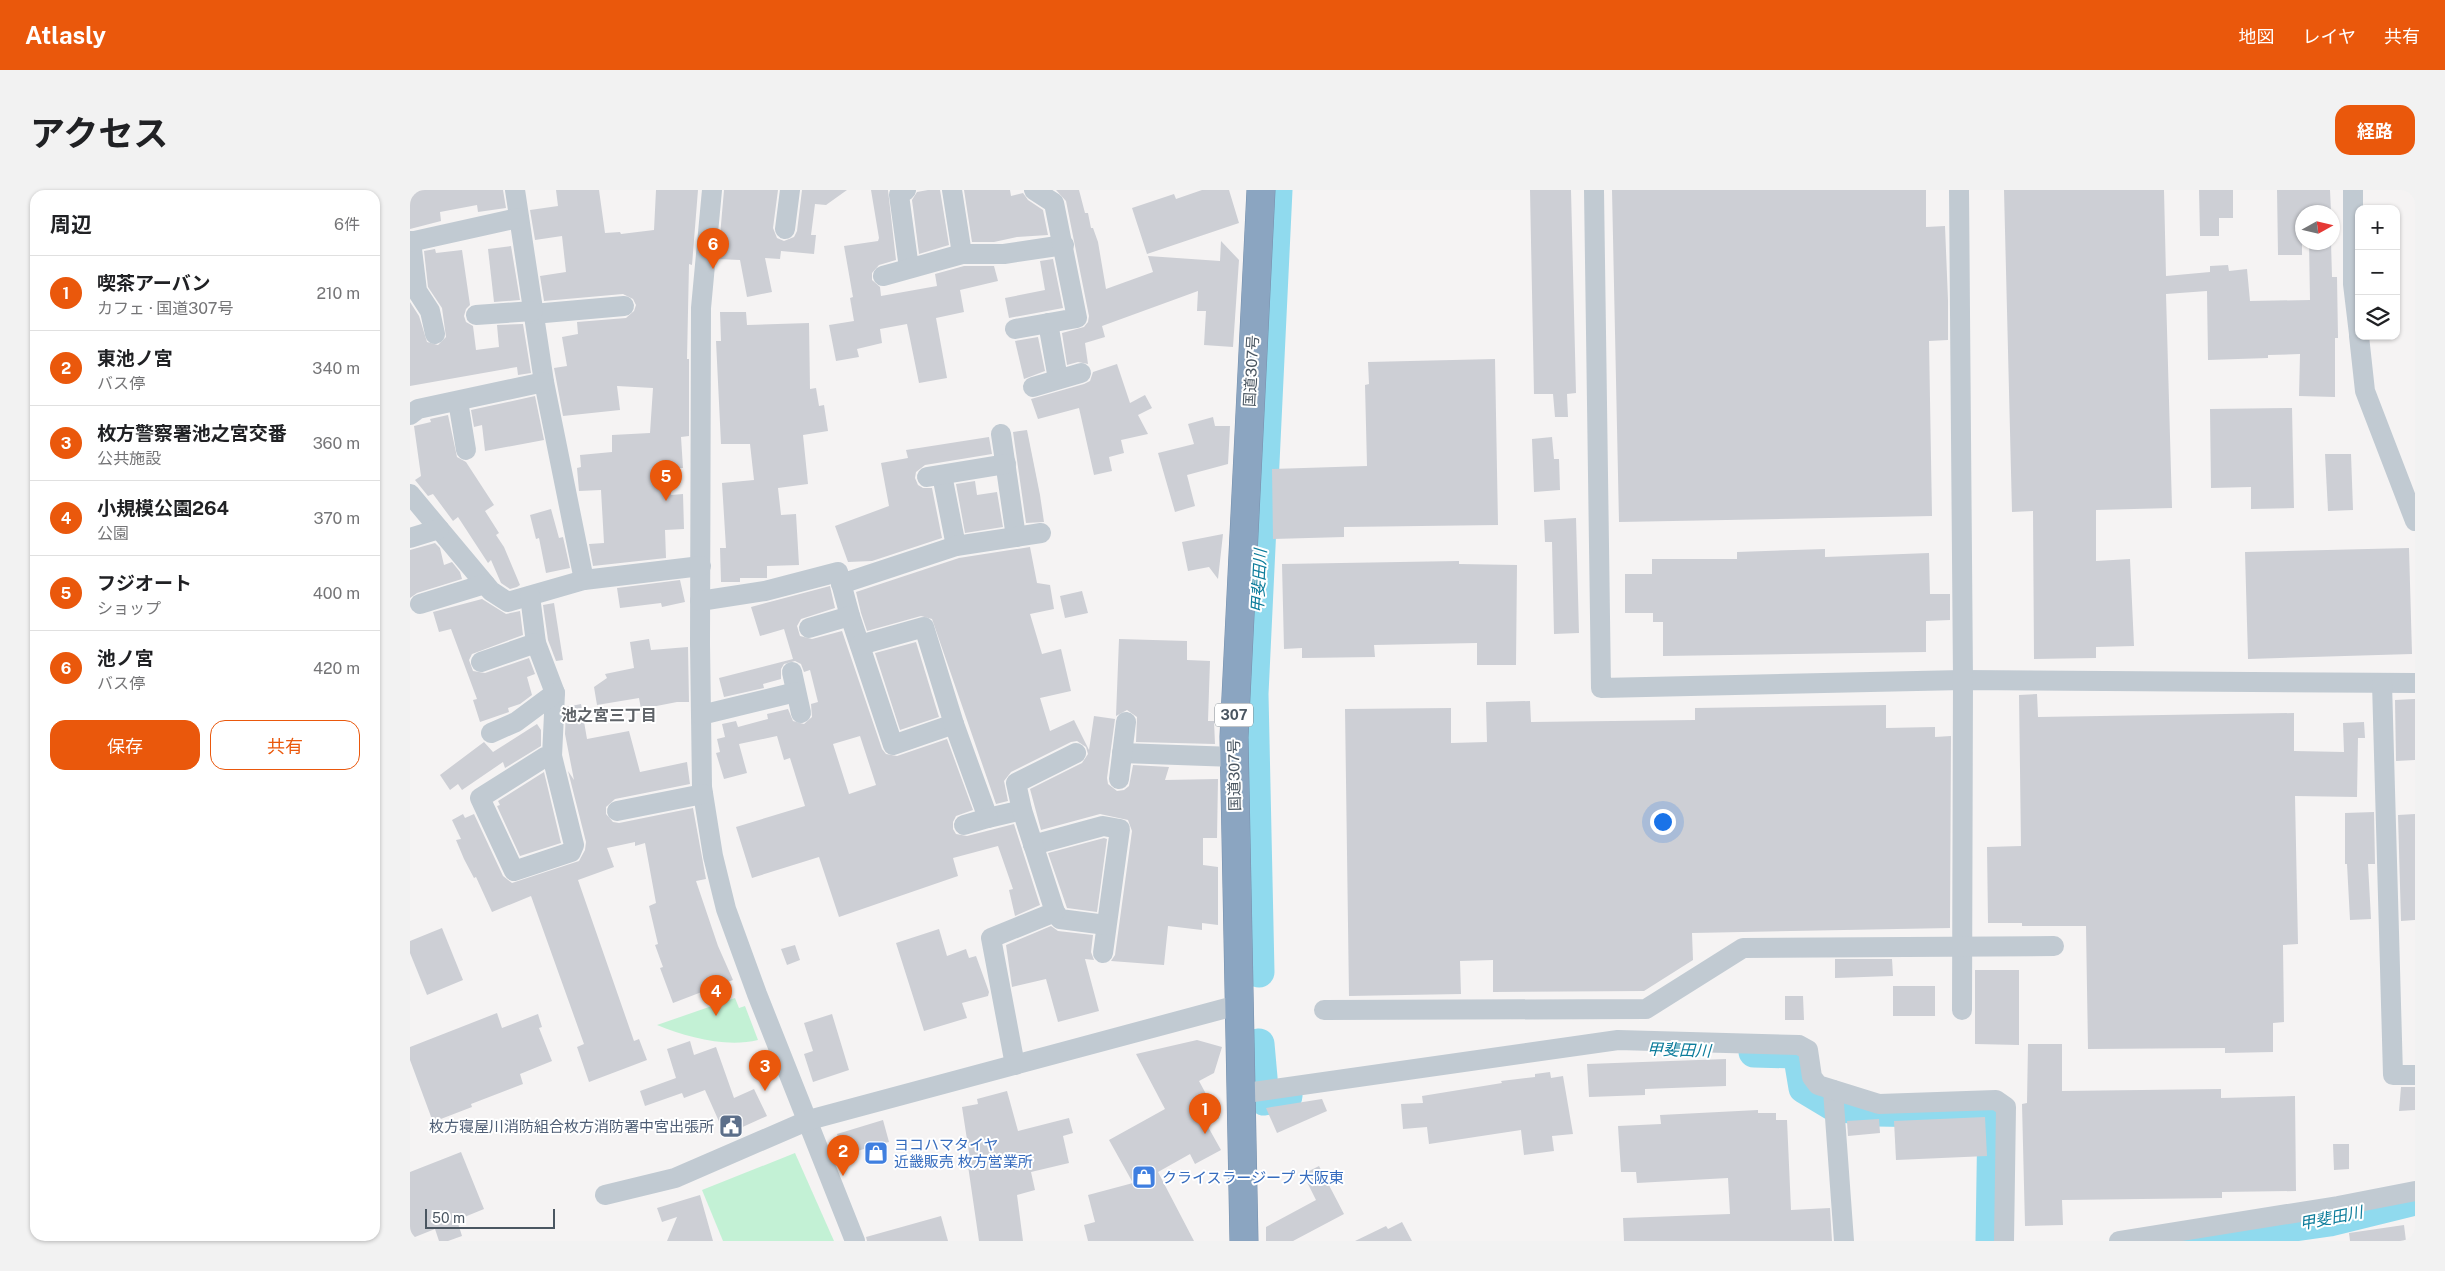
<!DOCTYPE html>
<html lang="ja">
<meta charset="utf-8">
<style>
:root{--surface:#fff;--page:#f2f2f2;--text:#202124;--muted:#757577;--line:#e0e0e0;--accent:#ea580c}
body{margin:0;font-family:"Public Sans","Noto Sans JP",sans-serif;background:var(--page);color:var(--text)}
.controls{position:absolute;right:15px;top:15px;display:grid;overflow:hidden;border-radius:10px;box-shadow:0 1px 4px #0004}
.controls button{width:45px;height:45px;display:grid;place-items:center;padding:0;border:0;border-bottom:1px solid var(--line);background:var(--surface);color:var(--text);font:25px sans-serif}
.compass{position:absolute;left:1885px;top:15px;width:45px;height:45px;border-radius:50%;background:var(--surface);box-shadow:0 1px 4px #0004;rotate:82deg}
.scale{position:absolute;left:15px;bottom:12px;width:130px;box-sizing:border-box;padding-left:5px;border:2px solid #4a5661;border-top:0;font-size:14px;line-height:18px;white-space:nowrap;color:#4a5661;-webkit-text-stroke:4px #fff;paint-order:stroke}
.you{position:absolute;left:1252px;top:631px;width:18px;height:18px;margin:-12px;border:4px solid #fff;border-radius:50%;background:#1a73e8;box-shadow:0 0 0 8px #1a73e833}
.badge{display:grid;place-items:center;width:32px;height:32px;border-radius:50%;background:var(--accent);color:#fff;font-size:16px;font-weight:700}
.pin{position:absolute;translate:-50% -41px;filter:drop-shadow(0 1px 2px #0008)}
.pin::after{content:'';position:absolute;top:26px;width:18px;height:15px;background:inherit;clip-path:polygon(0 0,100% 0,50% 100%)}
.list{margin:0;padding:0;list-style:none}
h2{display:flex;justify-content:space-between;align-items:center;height:65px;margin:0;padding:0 20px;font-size:21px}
h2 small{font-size:16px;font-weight:400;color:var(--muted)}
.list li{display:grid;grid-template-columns:32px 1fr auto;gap:15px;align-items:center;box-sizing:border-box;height:75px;padding:0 20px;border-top:1px solid var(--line)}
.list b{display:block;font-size:19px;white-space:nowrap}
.list p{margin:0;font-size:16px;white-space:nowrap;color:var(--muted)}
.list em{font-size:16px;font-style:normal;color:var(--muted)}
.actions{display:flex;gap:10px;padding:15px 20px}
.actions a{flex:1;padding:11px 0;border:1px solid var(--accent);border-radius:15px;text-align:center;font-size:18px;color:var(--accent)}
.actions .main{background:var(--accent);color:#fff}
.icon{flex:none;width:28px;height:28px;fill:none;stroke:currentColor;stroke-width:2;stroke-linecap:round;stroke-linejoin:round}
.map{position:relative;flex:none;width:2005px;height:1051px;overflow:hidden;border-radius:15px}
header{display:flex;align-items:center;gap:30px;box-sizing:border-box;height:70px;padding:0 25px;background:var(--accent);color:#fff}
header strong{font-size:24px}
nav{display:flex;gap:28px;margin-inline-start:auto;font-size:18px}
.intro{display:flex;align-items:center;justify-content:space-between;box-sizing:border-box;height:120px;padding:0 30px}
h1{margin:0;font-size:35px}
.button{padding:12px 22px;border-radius:15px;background:var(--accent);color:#fff;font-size:18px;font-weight:700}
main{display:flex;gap:30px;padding:0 30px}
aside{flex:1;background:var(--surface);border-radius:15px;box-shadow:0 1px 4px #0004}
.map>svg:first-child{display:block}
</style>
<header>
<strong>Atlasly</strong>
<nav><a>地図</a><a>レイヤ</a><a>共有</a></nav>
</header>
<div class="intro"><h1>アクセス</h1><a class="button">経路</a></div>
<main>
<aside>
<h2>周辺<small>6件</small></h2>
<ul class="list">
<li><span class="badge">1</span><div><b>喫茶アーバン</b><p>カフェ · 国道307号</p></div><em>210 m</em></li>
<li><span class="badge">2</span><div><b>東池ノ宮</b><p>バス停</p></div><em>340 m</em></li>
<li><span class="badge">3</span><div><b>枚方警察署池之宮交番</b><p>公共施設</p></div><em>360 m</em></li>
<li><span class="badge">4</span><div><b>小規模公園264</b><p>公園</p></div><em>370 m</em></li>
<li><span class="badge">5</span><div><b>フジオート</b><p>ショップ</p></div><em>400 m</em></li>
<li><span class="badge">6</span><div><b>池ノ宮</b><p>バス停</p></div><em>420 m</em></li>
</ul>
<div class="actions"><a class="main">保存</a><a>共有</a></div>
</aside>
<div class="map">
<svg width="2005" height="1051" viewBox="0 0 2005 1051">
<rect width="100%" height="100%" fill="#f5f3f3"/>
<!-- green -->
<g fill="#c3f1d5">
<path d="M325,808L329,818L335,816L348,850C316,858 277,847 247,835Z"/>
<polygon points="385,963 424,1051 313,1051 292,1000"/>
</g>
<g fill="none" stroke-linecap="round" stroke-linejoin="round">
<!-- river -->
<g stroke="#90daee" stroke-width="31">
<polyline points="849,782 843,504 867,0"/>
<polyline points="849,854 854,910 877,906"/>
<polyline points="1344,862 1384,863 1389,868 1394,898 1424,916 1466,921 1583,923 1581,1051"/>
<polyline points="1777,1051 1920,1031 2005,1010"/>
</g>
</g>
<!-- building -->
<g fill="#cdcfd5" fill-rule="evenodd">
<polygon points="0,0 93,0 96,18 68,22 67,15 30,22 31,31 0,39"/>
<polygon points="146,0 189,0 195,43 210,42 211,44 244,40 246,0 288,0 282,75 279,74 277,169 279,169 279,246 271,247 273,278 259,278 261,305 273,304 274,339 255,340 256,368 183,376 179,354 194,353 191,300 169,301 167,278 171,277 170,265 202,262 202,245 240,243 243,198 207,196 210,220 153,226 144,178 157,176 152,147 168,144 167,132 216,128 224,121 226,115 223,109 213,104 134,111 130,86 156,82 152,46 125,50 120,20 148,16"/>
<polygon points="314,0 368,0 363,38 367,48 374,51 384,47 387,41 392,0 437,0 416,15 405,14 401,45 406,45 404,64 371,61 370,69 355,68 362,102 337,107 330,70 308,69"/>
<polygon points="461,0 478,0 486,70 469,75 462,83 462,90 470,97 471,106 527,96 525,84 554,76 584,76 588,91 550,100 554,122 526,128 537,188 509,193 497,134 470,139 472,153 447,159 449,167 426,171 419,135 444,131 440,108 443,107 434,56 468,51 469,48"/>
<polygon points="518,0 530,0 539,55 509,64 502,10 507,2"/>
<polygon points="554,0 600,0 601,6 613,3 618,10 633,20 638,45 607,47 584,52 562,52"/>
<polygon points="646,0 669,0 675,23 678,23 681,38 683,38 688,52 696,99 743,82 738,66 810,71 811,51 829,70 823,157 794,155 796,121 787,121 788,101 692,136 695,147 675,153 678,174 668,172 657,175 652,143 674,137 678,132 679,126 656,11"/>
<polygon points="792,0 819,0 829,33 737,64 722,18 764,4 766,9"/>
<polygon points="1120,0 1161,0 1166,203 1157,204 1158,227 1145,227 1143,204 1124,204"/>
<polygon points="1202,0 1516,0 1516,37 1535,36 1538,110 1538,150 1519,151 1522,326 1209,332"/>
<polygon points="1594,0 1754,0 1756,86 1800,82 1800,76 1818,75 1819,81 1837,79 1840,111 1900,110 1899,52 1921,52 1922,87 1927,87 1928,148 1925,148 1925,207 1889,206 1890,164 1858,165 1858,168 1798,170 1797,101 1756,104 1762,318 1686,320 1686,371 1720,369 1724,456 1686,457 1686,468 1624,469 1623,321 1602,322"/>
<polygon points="1789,0 1823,0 1823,28 1809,28 1809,46 1790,46"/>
<polygon points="1867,0 1920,0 1921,22 1892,22 1892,65 1868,65"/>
<polygon points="101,56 110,110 84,112 78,59"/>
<polygon points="25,59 26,63 52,60 60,115 56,119 54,126 56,132 63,136 66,160 89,157 87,135 113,134 121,183 108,185 107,177 0,196 0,112 9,126 17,152 28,155 36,147 32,118 18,97 14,61"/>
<polygon points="643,69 653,118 599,128 595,108 635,100 630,71"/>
<polygon points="310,122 336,122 337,135 399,133 400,199 406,198 409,216 414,215 418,241 393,245 398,294 368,298 371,325 386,324 389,375 357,376 357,388 330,388 330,392 311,392 310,358 316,358 312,293 344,290 340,254 311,254 306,151 311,151"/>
<polygon points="628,147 635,181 614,189 605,151"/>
<polygon points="1085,169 1088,335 934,337 934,347 863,349 862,279 957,276 955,195 959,194 958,172"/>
<polygon points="707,174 720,213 735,205 742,218 728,225 738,244 711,250 714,263 699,267 702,281 684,285 669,218 628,229 621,209 674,194 680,191 683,182"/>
<polygon points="125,206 134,250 75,261 72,235 64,237 61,220"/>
<polygon points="1882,218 1884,318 1841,319 1841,297 1801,298 1800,219"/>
<polygon points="38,225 47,267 56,272 84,315 75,321 89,343 86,345 94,357 110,395 107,397 100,399 91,393 81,370 78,373 48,327 43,331 23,304 18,306 5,290 11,286 4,236 21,232 20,229"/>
<polygon points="803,227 805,236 820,236 818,274 777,285 785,316 765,322 748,263 784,254 778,234"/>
<polygon points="617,240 630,305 634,332 616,333 603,242"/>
<polygon points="579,247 582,264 515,275 506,282 505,288 508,295 513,298 522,298 532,348 462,371 438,372 425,336 479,316 471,273 498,268 496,260"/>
<polygon points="1142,247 1144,269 1149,269 1150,300 1124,302 1122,249"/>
<polygon points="1915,264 1941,264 1943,320 1918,321"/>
<polygon points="565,291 567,305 587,302 593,337 555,343 546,294"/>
<polygon points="141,319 149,348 153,347 160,378 136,383 129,348 126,349 120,325"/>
<polygon points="1166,328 1169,443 1144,444 1142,352 1135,352 1134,330"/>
<polygon points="813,344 808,389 799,377 778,381 772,352"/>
<polygon points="25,353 30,358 34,375 42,372 50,382 52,389 7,403 0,408 0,360"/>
<polygon points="620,357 627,393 640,395 644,419 620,424 632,464 651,459 661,501 630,508 640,541 664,530 679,560 684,526 705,529 697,588 698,594 707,601 714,600 719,596 723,575 759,577 755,590 808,589 807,648 793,648 793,675 808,677 808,735 792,733 792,740 758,736 754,775 701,771 705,765 722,641 718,630 690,624 631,640 620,599 672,573 678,564 676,557 667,551 661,552 601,582 594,591 598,611 586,614 522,429 511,426 457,441 451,423 446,402 549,368"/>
<polygon points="1999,358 2002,464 1838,469 1835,362"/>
<polygon points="1415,359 1415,367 1519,363 1520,404 1540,404 1540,430 1516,431 1516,462 1253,466 1253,432 1243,432 1243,423 1215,423 1215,384 1242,384 1242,369 1327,369 1327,362"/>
<polygon points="1049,371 1049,374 1107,375 1106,475 1067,475 1067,453 964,455 965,467 892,468 892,458 874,459 872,374"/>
<polygon points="270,390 275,412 252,417 251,413 210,418 207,398"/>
<path d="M420,396L425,418L391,429L387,436L390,446L402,449L432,441L472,559L476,564L487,566L537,549L563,620L546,626L543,632V639L546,644L557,646L604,634L630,715L605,726L599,700L603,699L588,656L543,668L548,686L429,727L409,667L342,688L326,637L395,616L380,568L374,570L367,546L329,554L337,583L314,589L306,563L310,562L307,549L315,547L312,534L326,531L328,537L358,529L357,524L378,519L383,531L394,534L402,527L401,514L408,512L400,480L394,482L391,474L385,471L374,474L371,479V489L353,494L354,498L314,507L309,488L383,469L374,439L350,446L341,417ZM450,546L466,595L439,604L423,554Z"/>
<polygon points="672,401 678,423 655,428 650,406"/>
<polygon points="72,409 96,424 110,421 113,445 62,464 59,470 63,481 75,483 119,468 125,484 117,487 122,505 110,514 98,518 99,522 70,532 63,510 67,509 41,439 29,442 23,422"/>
<polygon points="144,413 153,470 146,471 138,450 133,415"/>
<polygon points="239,449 241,460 278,457 279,512 267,512 231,519 229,508 187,515 184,497 197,488 195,484 224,478 220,452"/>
<polygon points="709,449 777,451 777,470 800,471 798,531 804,531 805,554 726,552 727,527 717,520 706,526"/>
<polygon points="506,452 529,527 490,540 465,463"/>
<polygon points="1627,504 1628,527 1884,523 1884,561 1934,562 1933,533 1954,532 1955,548 1948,548 1947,607 1885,606 1888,754 1873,755 1874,832 1863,833 1863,862 1815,863 1815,858 1678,859 1676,736 1612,736 1612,733 1578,733 1577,657 1611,656 1609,505"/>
<polygon points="2005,509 2005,570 1986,571 1985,510"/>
<polygon points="1120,511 1121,532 1285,530 1285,518 1476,515 1476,538 1525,537 1525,547 1541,546 1540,738 1282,743 1283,770 1234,801 1083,802 1083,770 1050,771 1051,804 939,806 935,519 1041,518 1041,553 1077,552 1076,512"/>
<polygon points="171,514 177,549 219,541 230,582 277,572 280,594 205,609 196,617 196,624 203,632 209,633 283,618 296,689 286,691 308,756 323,790 263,813 250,778 253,777 245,755 248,754 239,716 246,713 235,653 225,656 225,652 197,658 204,677 168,690 224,851 229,849 237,870 179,892 167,857 174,854 121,706 82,722 66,687 64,688 54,669 46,650 51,649 42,630 53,624 55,628 64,624 93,686 102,693 169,671 175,660 176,652 158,581 164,590 155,544 156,517"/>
<polygon points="127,534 131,540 131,556 95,578 93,572 52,600 48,594 40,600 30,585 74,552 83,562"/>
<polygon points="134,582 151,653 110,666 87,616 90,615 88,611"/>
<polygon points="1964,622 1965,674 1958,674 1961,729 1940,730 1937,674 1935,674 1935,623"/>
<polygon points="2005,624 2005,730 1991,731 1988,625"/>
<polygon points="694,648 697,649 687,722 657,718 638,663"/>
<polygon points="641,736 648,741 683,745 681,762 684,770 675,769 689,821 648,832 636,789 602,797 596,755"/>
<polygon points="32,738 53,790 17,805 0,763 0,751"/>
<polygon points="529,739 537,766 556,759 559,768 566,766 579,802 578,806 552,813 557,828 514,841 486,753"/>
<polygon points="385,755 390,770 377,775 371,759"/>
<polygon points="1425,769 1482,769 1483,786 1425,788"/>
<polygon points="1565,780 1609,780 1609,855 1565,854"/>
<rect x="1483" y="796" width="42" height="30"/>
<polygon points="1375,806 1393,806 1394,830 1375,830"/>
<polygon points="87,823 92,838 128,824 132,837 129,838 142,871 110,884 113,894 61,914 62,917 23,932 0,870 0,857"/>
<polygon points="422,824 439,880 403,892 394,864 403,861 394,833"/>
<polygon points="787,850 812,857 804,883 789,891 809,928 797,935 811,960 785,974 780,964 748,982 784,1051 678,1051 674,1035 685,1032 678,1005 723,993 699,950 755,919 726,864"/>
<polygon points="280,851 284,865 306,857 324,908 344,899 357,926 315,945 295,900 274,908 272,903 235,916 230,901 266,888 257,859"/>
<polygon points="1618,854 1652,854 1652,901 1811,899 1811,908 1885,906 1886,1001 1812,1002 1812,1008 1652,1010 1653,1035 1615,1036 1612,914 1617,913"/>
<polygon points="1316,869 1316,896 1235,899 1235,905 1179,907 1177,874"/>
<polygon points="1140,882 1141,888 1153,886 1163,944 1142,946 1144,961 1114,965 1111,940 1019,954 1017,937 993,939 991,914 1013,913 1012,906 1092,893 1091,891 1125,887 1125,884"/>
<polygon points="1991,897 2005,897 2005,920 1989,921"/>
<polygon points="597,901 608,941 659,928 663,943 653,946 659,973 621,982 625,1000 607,1005 613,1051 569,1051 557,969 560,969 552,917 568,914 567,909"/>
<polygon points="912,909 917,921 867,943 856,918"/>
<polygon points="1348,920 1348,923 1366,923 1366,930 1377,930 1381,1020 1420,1018 1422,1051 1214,1051 1213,1028 1320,1024 1318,988 1227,993 1226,982 1211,982 1208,936 1251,934 1250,925"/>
<polygon points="1575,927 1577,966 1486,970 1484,931"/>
<polygon points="1469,929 1470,943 1438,946 1437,931"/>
<polygon points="473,930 479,952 433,965 427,944"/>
<polygon points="1923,954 1939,954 1939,979 1924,980"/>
<polygon points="51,962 74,1019 47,1030 52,1046 38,1051 29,1051 25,1039 0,1049 0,982"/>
<polygon points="909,976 934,1024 883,1051 856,1051 856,1037 906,1010 893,984"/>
<polygon points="290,1005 303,1051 257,1051 267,1027 252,1032 247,1018"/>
<polygon points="531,1026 538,1051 457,1051 456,1047"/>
<polygon points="992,1032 1002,1051 945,1051 976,1036 978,1039"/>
<polygon points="1994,1035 1996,1051 1940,1051 1939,1043"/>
</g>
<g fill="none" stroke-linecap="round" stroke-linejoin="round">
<!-- highway casing -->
<g stroke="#7690ad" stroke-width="29">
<polyline id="highway" points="834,1051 824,547 851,0"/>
</g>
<!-- minor -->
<g stroke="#c1cad2" stroke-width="20">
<polyline points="105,0 134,192 174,390"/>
<polyline points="302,0 291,118 290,454 292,597 303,666 316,719 347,804 445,1051"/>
<polyline points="496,0 489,5 499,78"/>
<polyline points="542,0 552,64"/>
<polyline points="1184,0 1191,498 1553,490 2005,493"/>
<polyline points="1549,0 1553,490 1552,820"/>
<polyline points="1943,0 1943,94 1949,144"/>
<polyline points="375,39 380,0"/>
<polyline points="1,51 7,101 20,121 25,144"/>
<polyline points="0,52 108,28"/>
<polyline points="473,86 552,64 594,64 654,55"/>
<polyline points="123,124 214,116"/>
<polyline points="66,125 123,121"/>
<polyline points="638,133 648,189"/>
<polyline points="605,139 667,128 644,13 624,0"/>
<polyline points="1949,146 1955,201 2005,331"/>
<polyline points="623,197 671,183"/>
<polyline points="48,211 56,260"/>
<polyline points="0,225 8,219 134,192"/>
<polyline points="591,244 606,347"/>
<polyline points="532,285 546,356"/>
<polyline points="517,287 596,274"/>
<polyline points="0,304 81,401 98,412 174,390 291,376"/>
<polyline points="0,348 29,339"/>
<polyline points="431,394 546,356 631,343"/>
<polyline points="120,406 126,453 145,503 142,566 164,655 161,662 104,681 70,608 135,567 142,566"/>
<polyline points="290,411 355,401 428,382 440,426 483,555 544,534"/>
<polyline points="10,414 75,394"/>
<polyline points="399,438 440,426"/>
<polyline points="450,455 514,437 544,534 578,628 612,620"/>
<polyline points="71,472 126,453"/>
<polyline points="382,482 391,523"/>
<polyline points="1972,493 1983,885 2005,885"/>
<polyline points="291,525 386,502"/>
<polyline points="81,543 106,532 145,503"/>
<polyline points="712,563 824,567"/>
<polyline points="709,589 716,532"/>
<polyline points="207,621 293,604"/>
<polyline points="554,635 578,628"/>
<polyline points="623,655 693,636 710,639 693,763"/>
<polyline points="645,722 650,729 696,735"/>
<polyline points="914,820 1236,819 1333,758 1644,756"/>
<polyline points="605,875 581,748 645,722 612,620 606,593 666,563"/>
<polyline points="1423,900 1434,1051"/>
<polyline points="829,904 1208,850 1389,855 1398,860 1402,887 1408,895 1469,914 1586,910 1596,917 1594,1051"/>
<polyline points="195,1005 265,988 399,930 828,815"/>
<polyline points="1709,1051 1928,1016 2005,1001"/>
</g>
<!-- highway -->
<use href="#highway" stroke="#8ba5c1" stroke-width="28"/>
</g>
<!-- icons -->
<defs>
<g id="civic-square" transform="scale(1.25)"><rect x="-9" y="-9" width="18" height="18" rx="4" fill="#5c6f8a" stroke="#fff"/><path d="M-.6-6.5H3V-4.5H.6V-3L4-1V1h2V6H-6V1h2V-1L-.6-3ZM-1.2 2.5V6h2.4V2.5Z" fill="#fff"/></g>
<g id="shop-square" transform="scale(1.25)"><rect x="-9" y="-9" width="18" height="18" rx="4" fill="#3f7fe0" stroke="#fff"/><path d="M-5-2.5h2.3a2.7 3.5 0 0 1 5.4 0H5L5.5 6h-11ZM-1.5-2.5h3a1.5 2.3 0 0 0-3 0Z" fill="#fff"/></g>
</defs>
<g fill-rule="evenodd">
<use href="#civic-square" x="321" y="936"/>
<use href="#shop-square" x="466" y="963"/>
<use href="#shop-square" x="734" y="987"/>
</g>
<g text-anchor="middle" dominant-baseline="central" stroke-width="4" stroke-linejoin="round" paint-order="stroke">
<!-- shield labels -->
<rect fill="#fff" stroke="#808990" stroke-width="1" x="805" y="513.5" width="38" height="23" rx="4"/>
<g font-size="14" font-weight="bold" fill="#4a5661">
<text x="824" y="525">307</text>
</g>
<!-- street labels -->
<g font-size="15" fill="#4a5661" stroke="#fff">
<text transform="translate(841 181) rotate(-87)">国道307号</text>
<text transform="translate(824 585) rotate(-91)">国道307号</text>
</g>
<!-- service labels -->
<g font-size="15" fill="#4e5e75" stroke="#fff" text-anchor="end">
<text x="304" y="936">枚方寝屋川消防組合枚方消防署中宮出張所</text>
</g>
<!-- shop labels -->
<g font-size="15" fill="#366cbe" stroke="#fff" text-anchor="start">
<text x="484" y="954">ヨコハマタイヤ<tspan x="484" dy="17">近畿販売 枚方営業所</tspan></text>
<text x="752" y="987">クライスラージープ 大阪東</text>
</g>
<!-- water labels -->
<g font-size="16" font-style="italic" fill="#0c7c9b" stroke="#fff">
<text transform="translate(849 391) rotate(-87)">甲斐田川</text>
<text transform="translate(1269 860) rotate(2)">甲斐田川</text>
<text transform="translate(1921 1028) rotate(-11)">甲斐田川</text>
</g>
<!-- neighbourhood labels -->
<g font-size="16" font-weight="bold" fill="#5f6368" stroke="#fff">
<text x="199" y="525">池之宮三丁目</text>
</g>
</g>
</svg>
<div class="controls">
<button>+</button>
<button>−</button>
<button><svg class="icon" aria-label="layers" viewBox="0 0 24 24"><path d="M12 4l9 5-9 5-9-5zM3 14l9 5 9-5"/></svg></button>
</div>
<svg class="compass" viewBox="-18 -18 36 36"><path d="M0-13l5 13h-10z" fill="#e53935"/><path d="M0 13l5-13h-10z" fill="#757577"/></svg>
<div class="scale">50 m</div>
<div class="you"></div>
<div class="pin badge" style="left:795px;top:944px">1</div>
<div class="pin badge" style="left:433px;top:986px">2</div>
<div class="pin badge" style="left:355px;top:901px">3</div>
<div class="pin badge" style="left:306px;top:826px">4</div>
<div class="pin badge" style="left:256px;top:311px">5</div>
<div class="pin badge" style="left:303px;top:79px">6</div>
</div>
</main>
